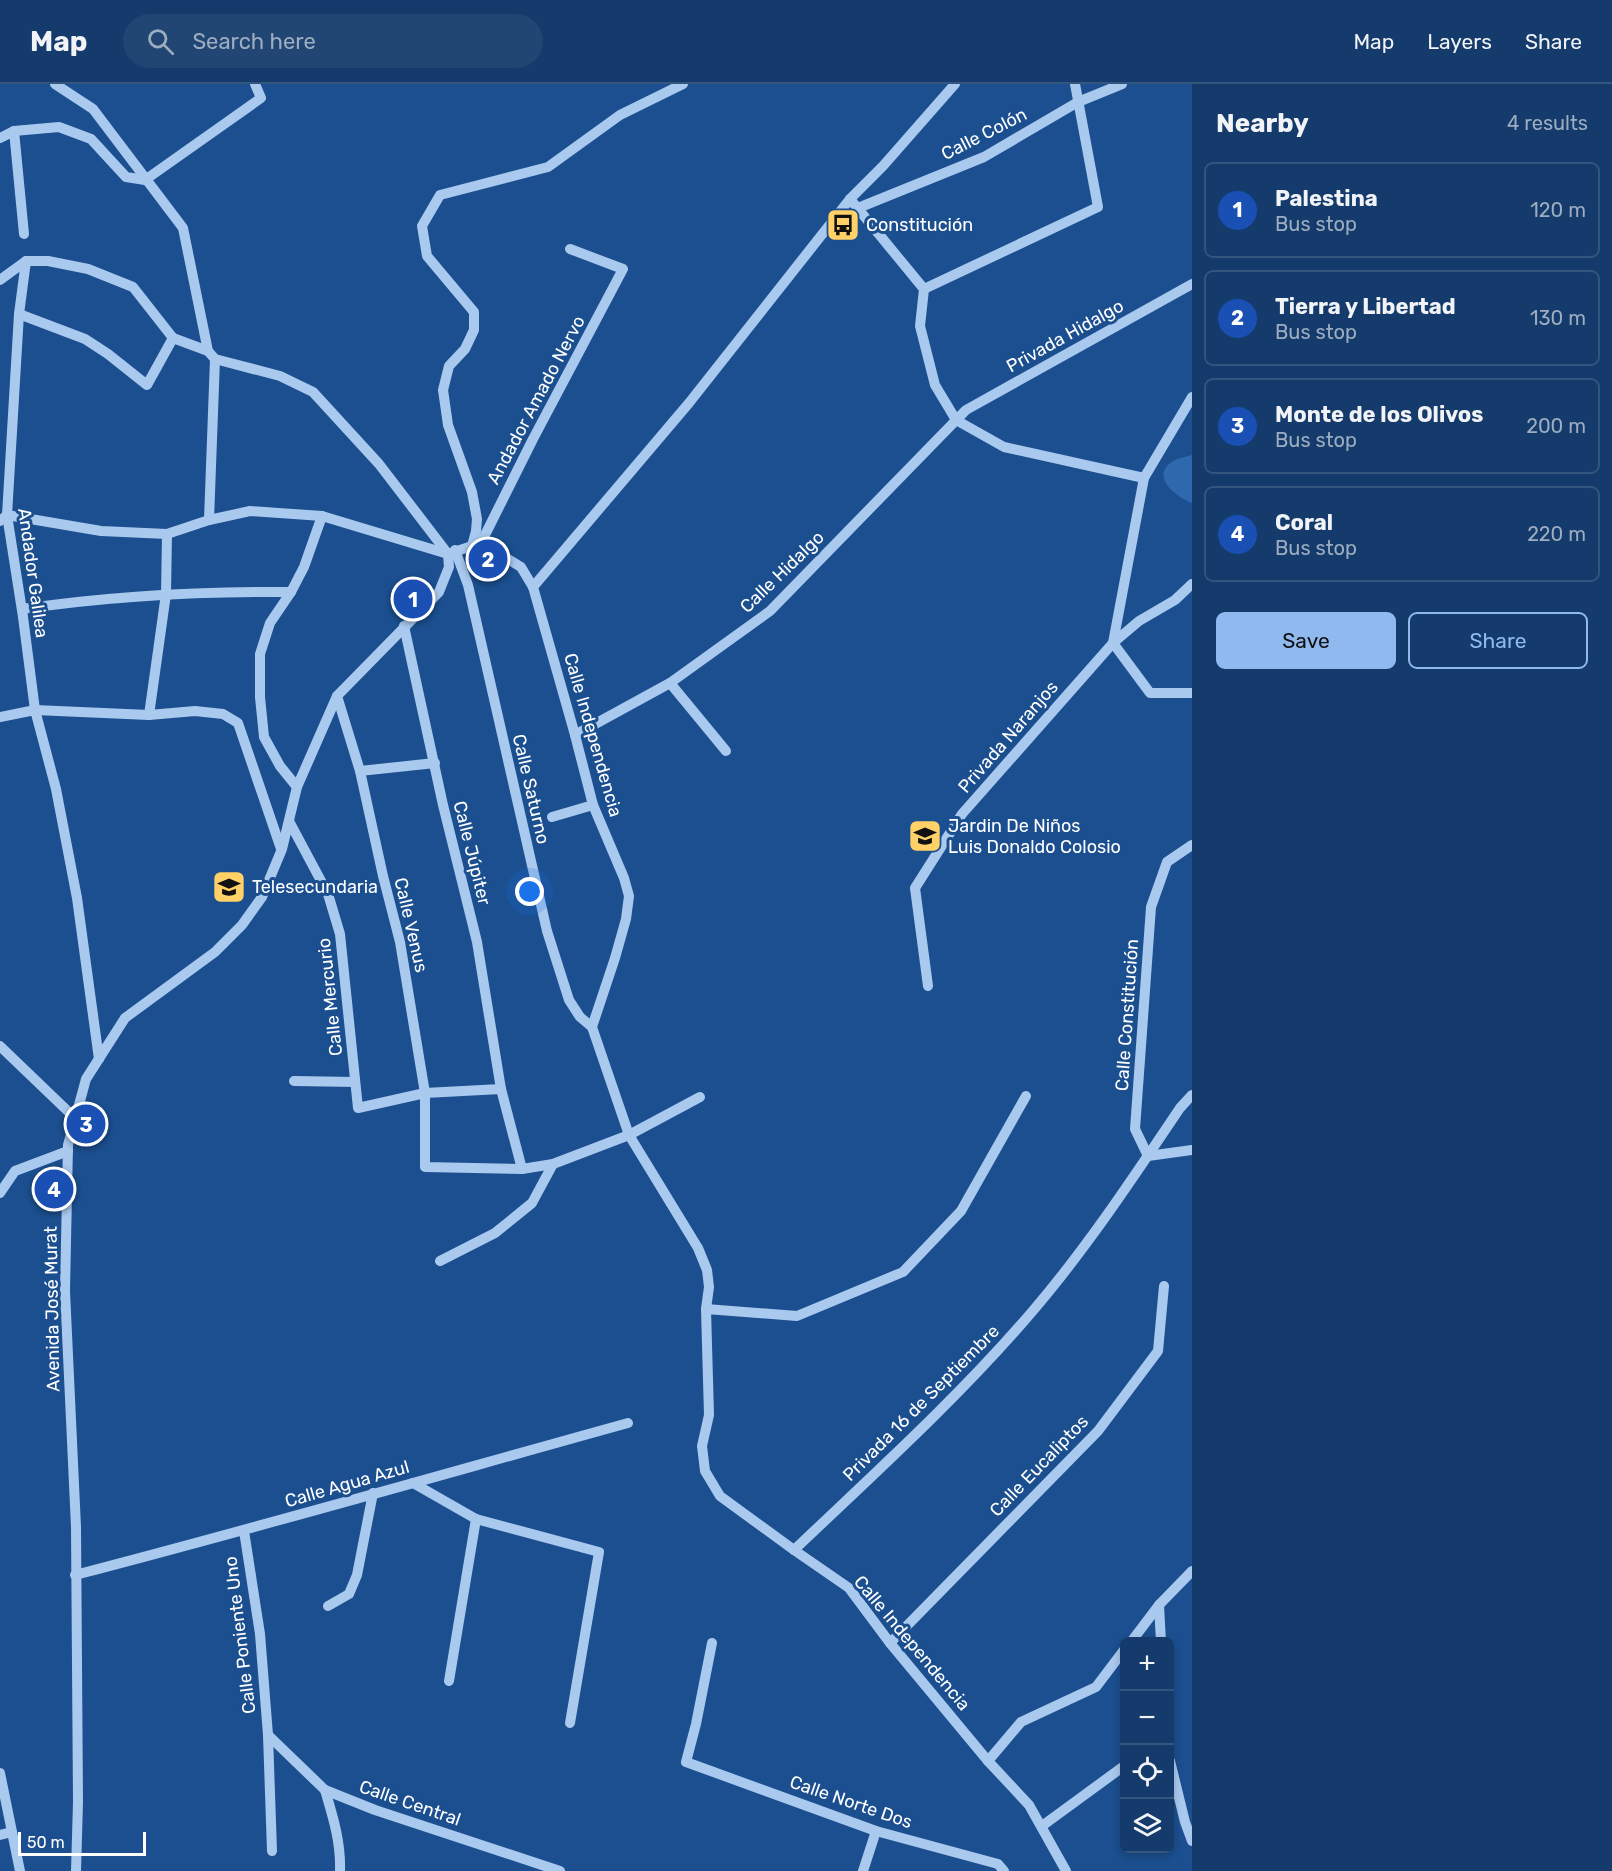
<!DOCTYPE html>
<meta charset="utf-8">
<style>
:root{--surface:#143b6b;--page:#214673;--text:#f1f3f6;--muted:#9dadc1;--line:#33557e;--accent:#90b9f0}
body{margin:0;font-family:Rubik,sans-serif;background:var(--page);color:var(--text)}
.controls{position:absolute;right:18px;bottom:18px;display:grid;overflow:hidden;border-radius:9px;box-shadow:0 3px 9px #0003}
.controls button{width:54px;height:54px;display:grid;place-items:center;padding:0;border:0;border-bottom:2px solid var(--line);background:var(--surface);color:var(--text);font:30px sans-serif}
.scale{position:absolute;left:18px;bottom:15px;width:128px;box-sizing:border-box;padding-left:6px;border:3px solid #fff;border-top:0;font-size:16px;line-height:21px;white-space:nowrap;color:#fff;-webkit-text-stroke:4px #1b4f8f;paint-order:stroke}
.you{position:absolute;left:530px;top:808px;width:21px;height:21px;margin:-15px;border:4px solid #fff;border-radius:50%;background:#1a73e8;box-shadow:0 0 0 9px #1a73e833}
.badge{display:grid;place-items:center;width:39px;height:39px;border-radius:50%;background:var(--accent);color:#fff;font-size:20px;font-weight:700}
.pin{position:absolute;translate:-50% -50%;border:3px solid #fff;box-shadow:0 2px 6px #0006}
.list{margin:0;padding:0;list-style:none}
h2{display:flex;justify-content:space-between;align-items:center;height:78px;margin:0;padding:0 24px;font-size:26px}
h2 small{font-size:20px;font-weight:400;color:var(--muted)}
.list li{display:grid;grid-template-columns:39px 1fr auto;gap:18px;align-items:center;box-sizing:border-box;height:96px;margin:0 12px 12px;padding:0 12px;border:2px solid var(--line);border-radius:9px}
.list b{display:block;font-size:22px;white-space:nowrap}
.list p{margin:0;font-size:20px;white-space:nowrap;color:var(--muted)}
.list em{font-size:20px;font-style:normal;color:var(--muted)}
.actions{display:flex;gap:12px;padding:18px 24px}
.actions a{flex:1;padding:14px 0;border:2px solid var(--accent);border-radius:9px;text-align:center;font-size:21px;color:var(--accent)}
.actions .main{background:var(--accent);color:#111}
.icon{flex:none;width:33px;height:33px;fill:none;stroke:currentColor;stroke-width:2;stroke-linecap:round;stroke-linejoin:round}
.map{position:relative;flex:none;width:1192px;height:1787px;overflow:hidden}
header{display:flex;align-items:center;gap:36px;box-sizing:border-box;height:84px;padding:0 30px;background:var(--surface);border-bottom:2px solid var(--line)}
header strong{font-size:28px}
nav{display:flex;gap:33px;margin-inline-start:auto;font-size:21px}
.search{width:420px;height:54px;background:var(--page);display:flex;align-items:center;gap:15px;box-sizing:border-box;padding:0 21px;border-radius:33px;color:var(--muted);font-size:22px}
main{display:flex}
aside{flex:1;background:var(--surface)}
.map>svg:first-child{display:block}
</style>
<header>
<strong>Map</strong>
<div class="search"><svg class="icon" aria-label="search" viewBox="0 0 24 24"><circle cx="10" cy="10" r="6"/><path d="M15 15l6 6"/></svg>Search here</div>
<nav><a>Map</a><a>Layers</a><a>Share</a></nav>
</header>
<main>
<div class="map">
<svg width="1192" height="1787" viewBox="0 0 1192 1787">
<rect width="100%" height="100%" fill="#1b4f8f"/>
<!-- green -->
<path fill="#2e69ad" d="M1192,371V419C1176,413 1149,392 1173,377C1178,374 1186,373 1192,371Z"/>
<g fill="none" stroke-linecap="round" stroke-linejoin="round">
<!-- minor -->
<g stroke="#a9c9ee" stroke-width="10">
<polyline points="55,0 93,25 183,144 208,267 215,275 280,292 313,308 379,380 448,470 449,483 439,508 337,612 297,703 282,765 262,813 242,841 215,868 125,934 86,995 68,1061 65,1207 76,1443 78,1718 76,1787"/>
<polyline points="14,47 24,150"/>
<polyline points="0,54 14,47 59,43 91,55 126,93 145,96 261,14 255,0"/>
<polyline points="850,115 924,205 920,242 935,301 956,336 1004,363 1144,394"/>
<polyline points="858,124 984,73 1078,18 1122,0"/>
<polyline points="26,177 19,230 7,431 23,533 35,626 56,705 77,814 99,975"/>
<polyline points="0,196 26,177 48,177 88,185 133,203 173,254"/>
<polyline points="924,205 1098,123 1075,0"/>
<polyline points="19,230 85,255 108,270 147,301 173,254"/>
<polyline points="173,254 208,267"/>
<polyline points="1192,313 1144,394 1113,559 1150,609 1192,609"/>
<polyline points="209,436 215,275"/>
<polyline points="0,437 7,431 101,447 167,450 209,436 250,427 322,432 448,470"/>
<polyline points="472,462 476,447 477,435 472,408 448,341 443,306 449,282 465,265 474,246 474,228 427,172 422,142 440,111 548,83 620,31 683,0"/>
<polyline points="479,463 533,355 623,185 570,165"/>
<polyline points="455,466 468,501 547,847 569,916 580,933 592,943"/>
<polyline points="448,470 472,462 501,471 521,483 533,503 575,651 593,721 624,794 629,812 626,835 615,874 592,943 629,1051 698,1164 707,1186 709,1203 706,1225 709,1331 702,1362 705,1387 720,1412 794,1466 849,1504 890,1559 988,1677 1029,1721 1066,1787"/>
<polyline points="533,503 689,319 850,115 883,82 955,0"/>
<path d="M22,525C111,512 201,507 291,508"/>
<polyline points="404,542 443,721 477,858 501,1005 522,1085"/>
<polyline points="670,599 726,667"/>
<polyline points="337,612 360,687 383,792 400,858 425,1009 425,1083 522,1085 553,1080 629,1051 700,1013"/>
<polyline points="149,631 166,510 167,450"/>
<polyline points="0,633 35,626 149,631 195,627 223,630 238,639 281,765"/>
<polyline points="575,651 670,599 770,527 966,326 1192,200"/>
<polyline points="360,687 435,679"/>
<polyline points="297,703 280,682 264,653 260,613 260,570 270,539 291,508 304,483 322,432"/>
<polyline points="552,733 593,721"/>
<polyline points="289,737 328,810 340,850 358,1024 425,1009 501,1005"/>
<polyline points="1192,761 1167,778 1151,823 1135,1045 1148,1072 1192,1066"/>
<polyline points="928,902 915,804 962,730 1113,559 1139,537 1175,516 1192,500"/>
<polyline points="0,962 76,1035"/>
<polyline points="294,997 355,998"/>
<polyline points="0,1109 15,1087 68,1067"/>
<polyline points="440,1177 495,1149 532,1119 553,1080"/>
<polyline points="706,1225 797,1232 903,1188 961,1127 1026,1012"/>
<polyline points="413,1399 476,1435 599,1468 570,1639"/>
<polyline points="244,1447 260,1550 268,1651 272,1767"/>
<path d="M794,1466C875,1389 958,1314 1031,1229C1086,1165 1133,1094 1180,1024L1192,1011"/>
<path d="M75,1491C260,1443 444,1390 628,1339"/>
<polyline points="1159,1521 1161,1558"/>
<polyline points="328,1522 349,1510 357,1491 373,1409"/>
<polyline points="1131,1558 1159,1521 1192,1487"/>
<polyline points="712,1559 696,1640 686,1678 876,1747 998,1780 1004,1787"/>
<polyline points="890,1559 1098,1347 1158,1267 1164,1202"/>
<polyline points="449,1597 476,1435"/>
<polyline points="268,1651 325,1706 375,1726 560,1787"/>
<polyline points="988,1677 1021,1638 1096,1603 1124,1566"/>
<polyline points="1170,1677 1185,1738 1192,1757"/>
<polyline points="0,1689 20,1787"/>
<path d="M325,1706C333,1733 341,1758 340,1787"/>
<polyline points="1042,1742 1124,1682"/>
<polyline points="0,1751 12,1748"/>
<polyline points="863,1787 876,1747"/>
</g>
</g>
<!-- icons -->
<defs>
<g id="bus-square" transform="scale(1.725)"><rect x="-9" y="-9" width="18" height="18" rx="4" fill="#ffd166" stroke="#1b4f8f"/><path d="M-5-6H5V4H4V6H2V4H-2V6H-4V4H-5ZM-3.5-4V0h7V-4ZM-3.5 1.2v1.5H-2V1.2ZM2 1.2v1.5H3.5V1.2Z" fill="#111"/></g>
<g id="school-square" transform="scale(1.725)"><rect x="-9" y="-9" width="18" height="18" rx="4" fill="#ffd166" stroke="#1b4f8f"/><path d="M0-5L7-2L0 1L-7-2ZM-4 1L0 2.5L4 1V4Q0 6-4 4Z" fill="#111"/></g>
</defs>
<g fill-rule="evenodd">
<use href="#bus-square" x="843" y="141"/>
<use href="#school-square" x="925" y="752"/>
<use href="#school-square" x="229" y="803"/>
</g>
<g text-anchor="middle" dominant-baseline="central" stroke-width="6" stroke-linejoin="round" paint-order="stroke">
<!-- street labels -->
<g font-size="18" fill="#fff" stroke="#1b4f8f">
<text transform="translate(984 50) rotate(-27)">Calle Colón</text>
<text transform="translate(1065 252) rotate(-29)">Privada Hidalgo</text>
<text transform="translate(536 316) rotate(-62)">Andador Amado Nervo</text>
<text transform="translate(782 488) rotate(-44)">Calle Hidalgo</text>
<text transform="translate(33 489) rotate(82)">Andador Galilea</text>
<text transform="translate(593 651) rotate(74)">Calle Independencia</text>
<text transform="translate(1008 653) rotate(-49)">Privada Naranjos</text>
<text transform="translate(531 705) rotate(77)">Calle Saturno</text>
<text transform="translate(472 769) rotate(76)">Calle Júpiter</text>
<text transform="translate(411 841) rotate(77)">Calle Venus</text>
<text transform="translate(330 913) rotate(-96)">Calle Mercurio</text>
<text transform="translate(1127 931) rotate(-86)">Calle Constitución</text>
<text transform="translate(52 1225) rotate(-91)">Avenida José Murat</text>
<text transform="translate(921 1319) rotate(-45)">Privada 16 de Septiembre</text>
<text transform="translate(1039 1382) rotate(-46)">Calle Eucaliptos</text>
<text transform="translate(347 1400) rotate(-16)">Calle Agua Azul</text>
<text transform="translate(240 1551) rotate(-97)">Calle Poniente Uno</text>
<text transform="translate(912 1559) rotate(50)">Calle Independencia</text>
<text transform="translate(851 1718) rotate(19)">Calle Norte Dos</text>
<text transform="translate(410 1719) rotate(19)">Calle Central</text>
</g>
<!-- poi labels -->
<g font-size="18" fill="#fff" stroke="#1b4f8f" text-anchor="start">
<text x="866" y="141">Constitución</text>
<text x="948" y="742">Jardin De Niños<tspan x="948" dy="21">Luis Donaldo Colosio</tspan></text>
<text x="252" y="803">Telesecundaria</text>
</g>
</g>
</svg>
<div class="controls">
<button>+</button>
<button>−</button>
<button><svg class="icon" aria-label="locate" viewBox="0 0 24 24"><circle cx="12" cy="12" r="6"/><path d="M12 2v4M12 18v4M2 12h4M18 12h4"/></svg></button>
<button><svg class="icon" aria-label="layers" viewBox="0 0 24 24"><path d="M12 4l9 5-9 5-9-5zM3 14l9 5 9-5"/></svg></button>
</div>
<div class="scale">50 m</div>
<div class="you"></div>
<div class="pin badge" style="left:413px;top:515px;background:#1a4fb4">1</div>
<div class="pin badge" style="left:488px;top:475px;background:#1a4fb4">2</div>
<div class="pin badge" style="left:86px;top:1040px;background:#1a4fb4">3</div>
<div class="pin badge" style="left:54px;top:1105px;background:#1a4fb4">4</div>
</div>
<aside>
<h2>Nearby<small>4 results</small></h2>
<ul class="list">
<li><span class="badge" style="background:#1a4fb4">1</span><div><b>Palestina</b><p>Bus stop</p></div><em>120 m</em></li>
<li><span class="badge" style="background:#1a4fb4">2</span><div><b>Tierra y Libertad</b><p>Bus stop</p></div><em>130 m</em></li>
<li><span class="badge" style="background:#1a4fb4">3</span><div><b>Monte de los Olivos</b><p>Bus stop</p></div><em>200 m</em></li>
<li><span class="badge" style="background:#1a4fb4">4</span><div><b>Coral</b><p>Bus stop</p></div><em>220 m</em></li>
</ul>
<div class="actions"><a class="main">Save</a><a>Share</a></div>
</aside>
</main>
